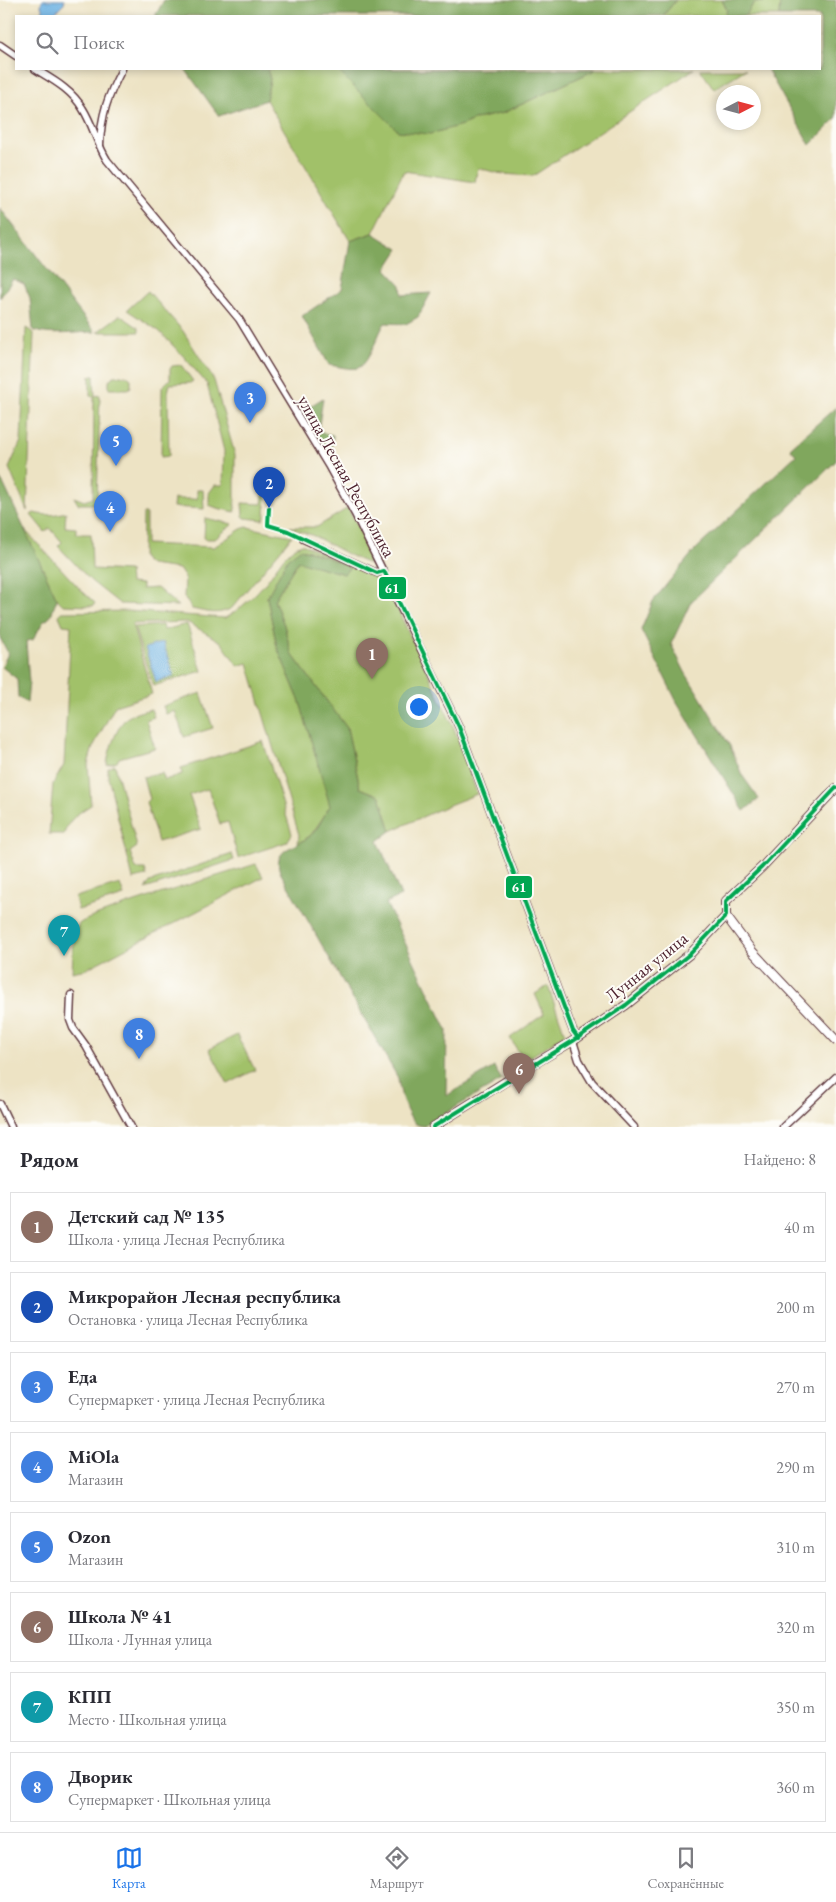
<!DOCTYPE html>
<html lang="ru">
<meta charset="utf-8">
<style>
:root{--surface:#fff;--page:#f2f2f3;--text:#2b2b33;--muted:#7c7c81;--line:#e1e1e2;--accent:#1a73e8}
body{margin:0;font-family:"EB Garamond",serif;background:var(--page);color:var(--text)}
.compass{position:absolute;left:716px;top:85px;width:45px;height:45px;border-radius:50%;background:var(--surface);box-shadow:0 2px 8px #0003;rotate:84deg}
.you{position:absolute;left:418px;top:706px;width:18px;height:18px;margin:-12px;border:4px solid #fff;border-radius:50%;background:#1a73e8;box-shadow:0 0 0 8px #1a73e833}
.badge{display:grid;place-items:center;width:32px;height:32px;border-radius:50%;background:var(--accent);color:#fff;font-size:16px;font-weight:700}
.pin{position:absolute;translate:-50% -41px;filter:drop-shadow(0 1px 2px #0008)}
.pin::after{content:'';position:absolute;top:26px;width:18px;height:15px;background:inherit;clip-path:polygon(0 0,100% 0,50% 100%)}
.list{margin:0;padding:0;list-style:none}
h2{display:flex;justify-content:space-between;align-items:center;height:65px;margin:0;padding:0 20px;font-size:21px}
h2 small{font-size:16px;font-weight:400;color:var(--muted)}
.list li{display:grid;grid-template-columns:32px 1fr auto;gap:15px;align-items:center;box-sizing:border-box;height:70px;margin:0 10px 10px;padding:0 10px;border:1px solid var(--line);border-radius:0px}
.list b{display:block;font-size:19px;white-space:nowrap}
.list p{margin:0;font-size:16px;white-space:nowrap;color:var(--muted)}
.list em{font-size:16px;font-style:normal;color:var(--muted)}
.icon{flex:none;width:28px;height:28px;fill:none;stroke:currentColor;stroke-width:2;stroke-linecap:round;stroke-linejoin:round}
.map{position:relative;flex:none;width:836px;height:1127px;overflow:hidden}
.search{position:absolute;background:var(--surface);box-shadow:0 2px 8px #0003;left:15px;right:15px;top:15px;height:55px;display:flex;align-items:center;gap:12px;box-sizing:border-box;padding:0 18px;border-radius:0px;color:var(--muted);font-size:19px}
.sheet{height:705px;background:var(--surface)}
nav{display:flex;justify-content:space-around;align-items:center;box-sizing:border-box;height:70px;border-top:1px solid var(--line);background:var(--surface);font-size:14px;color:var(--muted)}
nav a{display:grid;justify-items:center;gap:2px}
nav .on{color:var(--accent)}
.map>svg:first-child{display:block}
</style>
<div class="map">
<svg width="836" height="1127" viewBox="0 0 836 1127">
<rect width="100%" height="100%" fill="#fdfcf7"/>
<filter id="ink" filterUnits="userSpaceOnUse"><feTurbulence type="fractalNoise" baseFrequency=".02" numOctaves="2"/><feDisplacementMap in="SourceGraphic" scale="10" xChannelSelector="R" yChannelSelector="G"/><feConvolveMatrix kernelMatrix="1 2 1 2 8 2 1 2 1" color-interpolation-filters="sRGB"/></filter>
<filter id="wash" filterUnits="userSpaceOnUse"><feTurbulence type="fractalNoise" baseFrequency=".0096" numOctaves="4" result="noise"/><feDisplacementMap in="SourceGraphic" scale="20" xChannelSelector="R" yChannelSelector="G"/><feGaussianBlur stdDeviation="1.12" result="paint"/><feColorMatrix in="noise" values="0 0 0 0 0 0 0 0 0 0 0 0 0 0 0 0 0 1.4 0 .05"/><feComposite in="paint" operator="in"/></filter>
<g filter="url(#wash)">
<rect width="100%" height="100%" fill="#ede3c4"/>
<!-- green -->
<g fill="#a1c169" stroke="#76704a">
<polygon points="676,0 722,0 727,11 725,16 663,16"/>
<polygon points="765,0 780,0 779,16 745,16 754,3 764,2"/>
<polygon points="267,69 336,69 398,131 462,125 476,119 503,113 597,69 694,69 533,176 502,174 478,168 475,182 404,171 373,233 350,241 266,100 270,79"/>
<polygon points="700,69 746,69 714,89"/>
<polygon points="148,291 183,331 214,380 235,455 235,512 217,508 209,505 209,493 215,485 223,485 224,451 207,384 185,358 159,331 127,310"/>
<polygon points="120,315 139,328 139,332 97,332"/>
<polygon points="26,328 34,333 27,511 9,468 21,441"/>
<polygon points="181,365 193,381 190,383 170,384 168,392 169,456 161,457 162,387 170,379 170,369 172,366"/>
<polygon points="90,376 94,376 95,396 100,395 97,501 92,504 78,504 74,497 84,501 93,498 94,397 90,396"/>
<polygon points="113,376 127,376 131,379 131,387 128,389 109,389 109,381"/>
<polygon points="197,490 203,490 204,509 173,507 174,499 197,499"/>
<polygon points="263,495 266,495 265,517 263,520 245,518 243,516 242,503 262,504"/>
<path d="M348,508L372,554L375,564L372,565C352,558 335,547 316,537C308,533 299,532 290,527H317Z"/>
<path d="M66,512L65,527L76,528V534H91L92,569L129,571L130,583L142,584V589L157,588L178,606L120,604L91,581L58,546L62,542L50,528L45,532L31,515L34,513C45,516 55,515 66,512Z"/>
<path d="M143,514H146V544L214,547L241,529L247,527L292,536L232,608C218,616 207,612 192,609L184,597L185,578L179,569L150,565L142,558Z"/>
<polygon points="205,518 233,524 215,539 204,539"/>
<polygon points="22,527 81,590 95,603 93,606 63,605 57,599"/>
<path d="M302,544L381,580L386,585L454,728L477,794L449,805L391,831L380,796L360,788L347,728L291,653L284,625L274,600L298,561L344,574L350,567L313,552L300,549L267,597L277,647L300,702L331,806L311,835L298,844L299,835L248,663L238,666L221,642L187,622L132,624L152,694L115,706L93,747L88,764L91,805C78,813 68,820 64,834H49L53,784L64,765L71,626L63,625L59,616L61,612L128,611L225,618C241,609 255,595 267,581C277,568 286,549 302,544Z"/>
<polygon points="187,624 202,671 153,686 134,627 162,625 164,630"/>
<polygon points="201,693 213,728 184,737 175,711 166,714 163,706"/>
<path d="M151,709L154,717L146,720L155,748L119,758L117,762L107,765C108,753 117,724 128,717C134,713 143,711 151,709Z"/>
<polygon points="263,741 292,834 287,842 238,858 228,822 220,824 208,789 189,795 201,829 158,842 146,802 149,799 143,777 162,773 165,780 182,774 181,768"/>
<polygon points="115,765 137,847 130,852 136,869 145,869 147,876 133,879 108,777 108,768"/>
<polygon points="232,854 234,860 145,889 150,882"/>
<path d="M256,864L263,877L86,969L72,972C73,960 72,934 79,924C86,915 234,871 256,864Z"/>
<polygon points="120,884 124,896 78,910 75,897"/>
<polygon points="548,986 565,1034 524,1061 510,1038 544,1014 535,994"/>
<polygon points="237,1035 255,1070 228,1084 209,1049"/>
</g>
<!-- forest -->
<g fill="#80a75d" stroke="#656344">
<polygon points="164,0 676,0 663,16 155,16"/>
<polygon points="722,0 765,0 764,2 754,3 745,16 725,16 727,10"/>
<polygon points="780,0 836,0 836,119 810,145 767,69 820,69 820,16 779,16"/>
<polygon points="185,69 267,69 270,79 266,100 219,116"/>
<polygon points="336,69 597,69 503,113 476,119 462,125 430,134 398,131"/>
<path d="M0,208L95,332C79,332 47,337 33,330L30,298L24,284L13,279L0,298Z"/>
<path d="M373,233L399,249L386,269L401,285L402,295L431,293L418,317L406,324L385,323C377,335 370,363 358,368C350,370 337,366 329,365L302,316L342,289L350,241Z"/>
<polygon points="323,398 318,432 333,435 331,457 327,458 299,413"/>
<polygon points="836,407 836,461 691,602 671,644 685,672 730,746 742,775 759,799 744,811 677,702 641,630 653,601 694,551 796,455 790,448"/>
<polygon points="0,479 4,485 57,599 51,615 48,619 43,622 33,640 26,641 29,682 27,703 18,697 17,679 2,667 8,653 0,638"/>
<path d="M300,549L313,552L350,567L344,574L298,561L274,600L284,625L291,653L347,728L360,788L380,796L391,831L378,841L401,896L386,903L447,1030L446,1096L494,1067L502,1080L424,1126C423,1126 417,1125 416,1124C406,1117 399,1089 398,1078L280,872C272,848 296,848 310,836C318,829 324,815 330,806L300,702L277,647L267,597L288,558Z"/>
</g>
<!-- water -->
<g fill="#6cb1e2" stroke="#5b6886">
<polygon points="42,0 65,0 63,5 54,14 44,14 41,6"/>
<polygon points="163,642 174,676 156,682 145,648"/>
</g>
</g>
<g filter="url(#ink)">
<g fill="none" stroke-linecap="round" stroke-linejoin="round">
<!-- minor casing -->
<g stroke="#623c42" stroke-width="9">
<g id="minor">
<polyline points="0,45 16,56"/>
<path d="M35,69C53,80 72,90 83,109C93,125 97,144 107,160L239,319L329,467L355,514L459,727L573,1031L578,1038"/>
<path d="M100,145C101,114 108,96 122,69"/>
<polyline points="303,539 377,573 384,571"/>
<polyline points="71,995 70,1020 73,1028 86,1046 131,1127"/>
<polyline points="573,1041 579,1060 592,1082 634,1127"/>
<polyline points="0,1104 11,1127"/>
<polyline points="783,1127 836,1077"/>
</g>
</g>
<!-- tertiary casing -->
<g stroke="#623c42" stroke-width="10">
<g id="tertiary">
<polyline points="726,916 752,951 836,1040"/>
<polyline points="433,1127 524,1070 573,1041 626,1005 691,953 726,916 726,901 762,867 836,788"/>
</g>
</g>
<!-- minor -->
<use href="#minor" stroke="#fff" stroke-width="6"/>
<!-- tertiary -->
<use href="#tertiary" stroke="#fff" stroke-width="8"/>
<!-- bus-1 casing -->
<g stroke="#fdfcf7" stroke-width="8">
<g id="bus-1">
<polyline points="269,508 268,525 288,531 377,573 384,571 459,727 573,1031 578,1038"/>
<polyline points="433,1127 573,1041 626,1005 691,953 726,916 726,901 762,867 836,788"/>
</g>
</g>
<!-- bus-1 -->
<use href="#bus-1" stroke="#00a651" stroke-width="4"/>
</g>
</g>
<g text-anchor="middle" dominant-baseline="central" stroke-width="4" stroke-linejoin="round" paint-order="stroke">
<!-- street labels -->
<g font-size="18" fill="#4a1f2b" stroke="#fdfcf7">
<text transform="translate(347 476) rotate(61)">улица Лесная Республика</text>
<text transform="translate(646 967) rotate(-39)">Лунная улица</text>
</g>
</g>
<g stroke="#fdfcf7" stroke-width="2">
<rect x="378" y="576" width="29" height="24" rx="5" fill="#00a651"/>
<rect x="505" y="875" width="28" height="24" rx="5" fill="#00a651"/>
</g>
<g font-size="14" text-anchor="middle" font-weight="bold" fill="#fff">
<text x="392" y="593">61</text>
<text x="519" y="892">61</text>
</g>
</svg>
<svg class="compass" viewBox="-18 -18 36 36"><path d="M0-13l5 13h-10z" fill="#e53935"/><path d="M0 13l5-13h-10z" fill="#7c7c81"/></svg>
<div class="you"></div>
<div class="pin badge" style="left:372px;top:679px;background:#8d6e63">1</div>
<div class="pin badge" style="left:269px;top:508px;background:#1a4fb4">2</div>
<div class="pin badge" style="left:250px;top:423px;background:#3f7fe0">3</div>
<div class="pin badge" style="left:110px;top:532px;background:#3f7fe0">4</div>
<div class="pin badge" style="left:116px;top:466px;background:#3f7fe0">5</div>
<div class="pin badge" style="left:519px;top:1094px;background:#8d6e63">6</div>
<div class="pin badge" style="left:64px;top:956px;background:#0f9aa8">7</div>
<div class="pin badge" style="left:139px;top:1059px;background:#3f7fe0">8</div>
<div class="search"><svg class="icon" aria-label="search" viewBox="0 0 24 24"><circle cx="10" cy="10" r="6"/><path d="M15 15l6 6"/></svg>Поиск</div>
</div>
<section class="sheet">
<h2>Рядом<small>Найдено: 8</small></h2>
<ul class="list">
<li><span class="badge" style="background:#8d6e63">1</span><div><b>Детский сад № 135</b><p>Школа · улица Лесная Республика</p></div><em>40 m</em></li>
<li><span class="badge" style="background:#1a4fb4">2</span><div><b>Микрорайон Лесная республика</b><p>Остановка · улица Лесная Республика</p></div><em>200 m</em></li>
<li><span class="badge" style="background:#3f7fe0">3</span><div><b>Еда</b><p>Супермаркет · улица Лесная Республика</p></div><em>270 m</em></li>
<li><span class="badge" style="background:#3f7fe0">4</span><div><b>MiOla</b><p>Магазин</p></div><em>290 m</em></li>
<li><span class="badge" style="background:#3f7fe0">5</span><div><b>Ozon</b><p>Магазин</p></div><em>310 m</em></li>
<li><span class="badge" style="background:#8d6e63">6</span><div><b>Школа № 41</b><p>Школа · Лунная улица</p></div><em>320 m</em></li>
<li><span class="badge" style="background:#0f9aa8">7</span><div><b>КПП</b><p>Место · Школьная улица</p></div><em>350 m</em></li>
<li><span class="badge" style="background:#3f7fe0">8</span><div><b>Дворик</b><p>Супермаркет · Школьная улица</p></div><em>360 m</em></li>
</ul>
</section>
<nav>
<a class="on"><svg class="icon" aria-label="map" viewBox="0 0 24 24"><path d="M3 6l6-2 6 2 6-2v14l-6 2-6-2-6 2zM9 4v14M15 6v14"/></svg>Карта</a>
<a><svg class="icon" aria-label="directions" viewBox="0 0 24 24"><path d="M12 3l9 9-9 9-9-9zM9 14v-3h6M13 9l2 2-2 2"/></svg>Маршрут</a>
<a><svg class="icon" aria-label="saved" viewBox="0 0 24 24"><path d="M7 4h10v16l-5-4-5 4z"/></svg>Сохранённые</a>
</nav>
